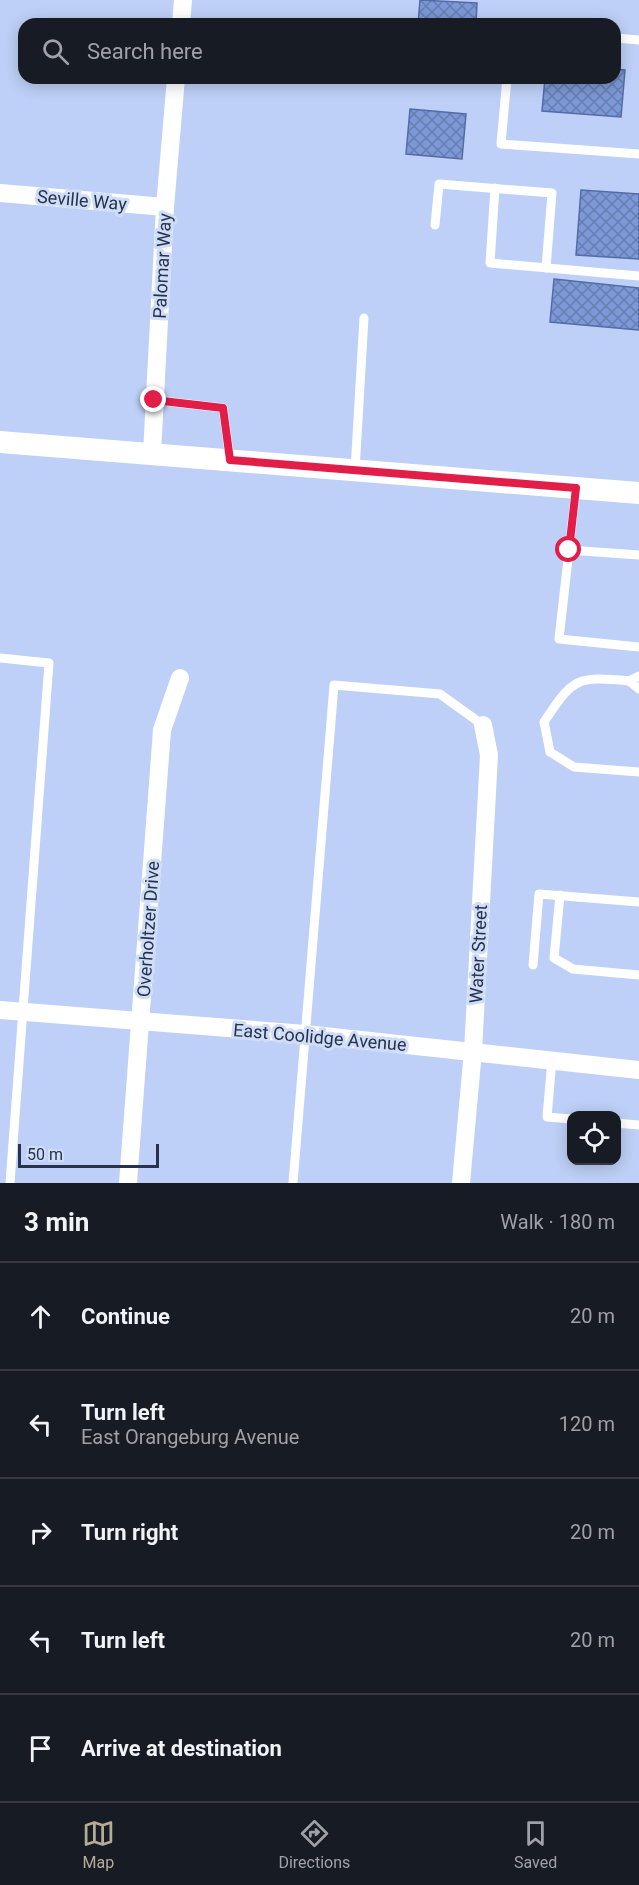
<!DOCTYPE html>
<meta charset="utf-8">
<style>
:root{--surface:#171b24;--page:#242831;--text:#f1f3f6;--muted:#9ea1a6;--line:#363941;--accent:#b5ac98}
body{margin:0;font-family:Roboto,sans-serif;background:var(--page);color:var(--text)}
.controls{position:absolute;right:18px;bottom:18px;display:grid;overflow:hidden;border-radius:12px;box-shadow:0 3px 15px #0003}
.controls button{width:54px;height:54px;display:grid;place-items:center;padding:0;border:0;border-bottom:2px solid var(--line);background:var(--surface);color:var(--text);font:30px sans-serif}
.scale{position:absolute;left:18px;bottom:15px;width:141px;box-sizing:border-box;padding-left:6px;border:3px solid #27324c;border-top:0;font-size:16px;line-height:21px;white-space:nowrap;color:#27324c;-webkit-text-stroke:4px #d0ddf7;paint-order:stroke}
.stop{position:absolute;width:18px;height:18px;margin:-14px;border:4px solid #e11d48;border-radius:50%;background:#fff}
.stop.end{background:#e11d48;border-color:#fff;box-shadow:0 2px 6px #0008}
.list{margin:0;padding:0;list-style:none}
h2{display:flex;justify-content:space-between;align-items:center;height:78px;margin:0;padding:0 24px;font-size:26px}
h2 small{font-size:20px;font-weight:400;color:var(--muted)}
.list li{display:grid;grid-template-columns:39px 1fr auto;gap:18px;align-items:center;box-sizing:border-box;height:108px;padding:0 24px;border-top:2px solid var(--line)}
.list b{display:block;font-size:22px;white-space:nowrap}
.list p{margin:0;font-size:20px;white-space:nowrap;color:var(--muted)}
.list em{font-size:20px;font-style:normal;color:var(--muted)}
.icon{flex:none;width:33px;height:33px;fill:none;stroke:currentColor;stroke-width:2;stroke-linecap:round;stroke-linejoin:round}
.map{position:relative;flex:none;width:639px;height:1183px;overflow:hidden}
.search{position:absolute;background:var(--surface);box-shadow:0 3px 15px #0003;left:18px;right:18px;top:18px;height:66px;display:flex;align-items:center;gap:15px;box-sizing:border-box;padding:0 21px;border-radius:18px;color:var(--muted);font-size:22px}
.sheet{height:618px;background:var(--surface)}
nav{display:flex;justify-content:space-around;align-items:center;box-sizing:border-box;height:84px;border-top:2px solid var(--line);background:var(--surface);font-size:16px;color:var(--muted)}
nav a{display:grid;justify-items:center;gap:3px}
nav .on{color:var(--accent)}
.map>svg:first-child{display:block}
</style>
<div class="map">
<svg width="639" height="1183" viewBox="0 0 639 1183">
<defs>
<pattern id="building-cross-hatch" width="8" height="8" patternUnits="userSpaceOnUse" patternTransform="scale(1.5)"><rect width="8" height="8" fill="#7c98d6"/><path d="M0 0l8 8M0 8l8-8" fill="none" stroke="#667db0"/></pattern>
</defs>
<rect width="100%" height="100%" fill="#bed0f7"/>
<!-- building -->
<g fill="url(#building-cross-hatch)" stroke="#536ca7" stroke-width="1.5">
<polygon points="420,0 477,3 476,24 418,24"/>
<polygon points="615,69 625,70 621,117 542,111 545,78 615,78"/>
<polygon points="410,109 466,114 462,159 406,154"/>
<polygon points="581,190 639,194 639,259 576,255"/>
<polygon points="554,279 639,288 639,330 550,322"/>
</g>
<g fill="none" stroke-linecap="round" stroke-linejoin="round">
<!-- service -->
<g stroke="#fff" stroke-width="9">
<polyline points="615,38 639,40"/>
<polyline points="507,78 501,144 639,154"/>
<polyline points="495,188 490,263 639,276"/>
<polyline points="435,225 439,184 552,193 546,268"/>
<polyline points="154,400 223,408 230,460"/>
<polyline points="355,470 364,318"/>
<polyline points="576,488 559,639 639,647"/>
<polyline points="569,550 639,555"/>
<polyline points="0,658 49,663 10,1183"/>
<polyline points="639,676 629,681 639,689"/>
<path d="M629,681C576,676 573,678 544,722L550,752L574,767L639,772"/>
<polyline points="560,895 554,958 573,969 639,975"/>
<polyline points="533,965 539,894 639,902"/>
<polyline points="552,1060 547,1117 572,1119"/>
<polyline points="616,1123 639,1125"/>
<polyline points="293,1183 334,685 440,694 483,725"/>
</g>
<!-- minor -->
<g stroke="#fff" stroke-width="18">
<polyline points="181,24 183,0"/>
<polyline points="0,193 165,207"/>
<polyline points="152,454 165,207 176,78"/>
<polyline points="0,1010 305,1034 639,1070"/>
<polyline points="128,1183 162,730 180,678"/>
<polyline points="461,1183 473,1051 489,755 483,725"/>
</g>
<!-- tertiary -->
<polyline stroke="#fff" stroke-width="22" points="0,442 639,493"/>
</g>
<g fill="none" stroke-linecap="round" stroke-linejoin="round">
<!-- route -->
<polyline stroke="#e11d48" stroke-width="8" points="154,400 223,408 230,460 576,488 569,550"/>
</g>
<g text-anchor="middle" dominant-baseline="central" stroke-width="6" stroke-linejoin="round" paint-order="stroke">
<!-- street labels -->
<g font-size="18" fill="#27324c" stroke="#d0ddf7">
<text transform="translate(82 200) rotate(5)">Seville Way</text>
<text transform="translate(162 266) rotate(-87)">Palomar Way</text>
<text transform="translate(148 929) rotate(-86)">Overholtzer Drive</text>
<text transform="translate(478 954) rotate(-87)">Water Street</text>
<text transform="translate(320 1037) rotate(5)">East Coolidge Avenue</text>
</g>
</g>
</svg>
<div class="controls">
<button><svg class="icon" aria-label="locate" viewBox="0 0 24 24"><circle cx="12" cy="12" r="6"/><path d="M12 2v4M12 18v4M2 12h4M18 12h4"/></svg></button>
</div>
<div class="scale">50 m</div>
<div class="stop" style="left:569px;top:550px"></div>
<div class="stop end" style="left:154px;top:400px"></div>
<div class="search"><svg class="icon" aria-label="search" viewBox="0 0 24 24"><circle cx="10" cy="10" r="6"/><path d="M15 15l6 6"/></svg>Search here</div>
</div>
<section class="sheet">
<h2>3 min<small>Walk · 180 m</small></h2>
<ul class="list">
<li><svg class="icon" aria-label="ahead" viewBox="0 0 24 24"><path d="M12 20V5M6 11l6-6 6 6"/></svg><div><b>Continue</b></div><em>20 m</em></li>
<li><svg class="icon" aria-label="left" viewBox="0 0 24 24"><path d="M17 20v-9H6M10 6l-5 5 5 5"/></svg><div><b>Turn left</b><p>East Orangeburg Avenue</p></div><em>120 m</em></li>
<li><svg class="icon" aria-label="right" viewBox="0 0 24 24"><path d="M7 20v-9h11M14 6l5 5-5 5"/></svg><div><b>Turn right</b></div><em>20 m</em></li>
<li><svg class="icon" aria-label="left" viewBox="0 0 24 24"><path d="M17 20v-9H6M10 6l-5 5 5 5"/></svg><div><b>Turn left</b></div><em>20 m</em></li>
<li><svg class="icon" aria-label="arrive" viewBox="0 0 24 24"><path d="M6 21V4h12l-3 4 3 4H6"/></svg><div><b>Arrive at destination</b></div></li>
</ul>
</section>
<nav>
<a class="on"><svg class="icon" aria-label="map" viewBox="0 0 24 24"><path d="M3 6l6-2 6 2 6-2v14l-6 2-6-2-6 2zM9 4v14M15 6v14"/></svg>Map</a>
<a><svg class="icon" aria-label="directions" viewBox="0 0 24 24"><path d="M12 3l9 9-9 9-9-9zM9 14v-3h6M13 9l2 2-2 2"/></svg>Directions</a>
<a><svg class="icon" aria-label="saved" viewBox="0 0 24 24"><path d="M7 4h10v16l-5-4-5 4z"/></svg>Saved</a>
</nav>
